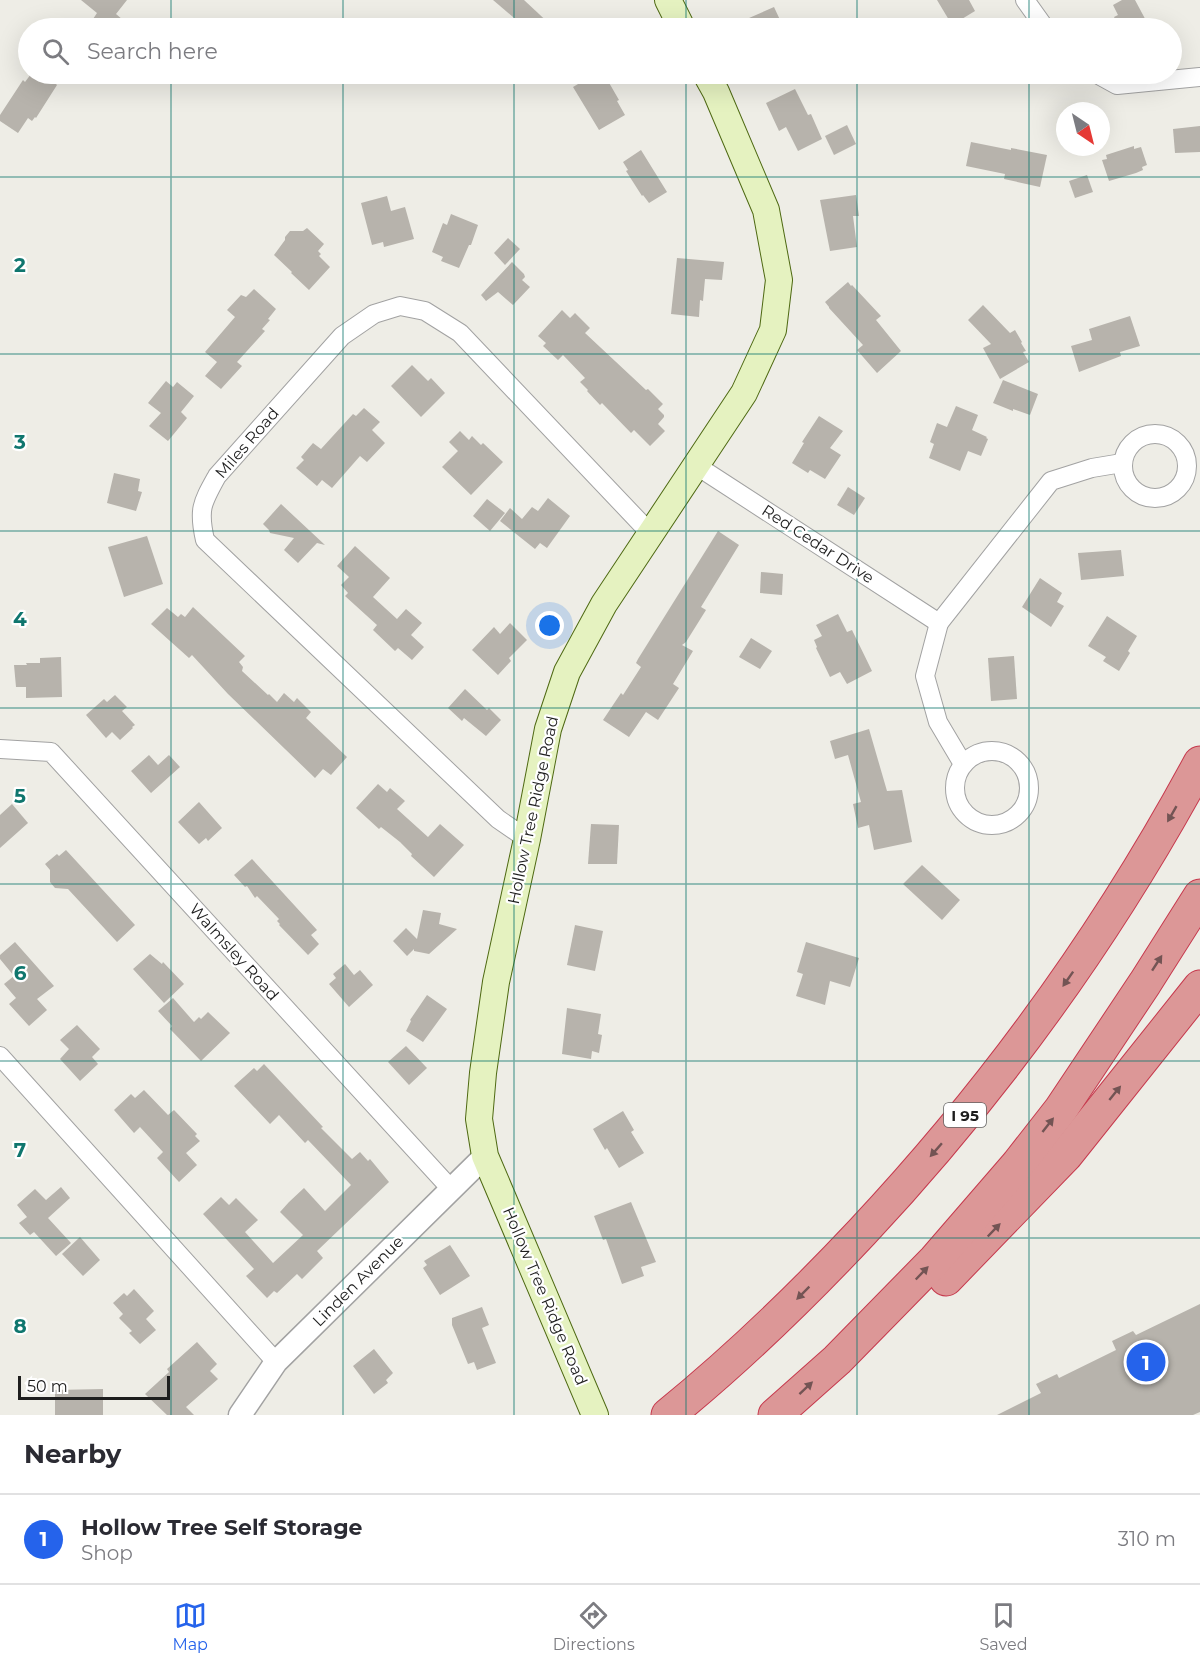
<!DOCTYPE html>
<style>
:root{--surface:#fff;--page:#f2f2f3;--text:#2b2b33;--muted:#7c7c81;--line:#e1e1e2;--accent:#2563eb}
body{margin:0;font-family:Montserrat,sans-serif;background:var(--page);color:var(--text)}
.compass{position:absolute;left:1056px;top:102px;width:54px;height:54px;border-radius:50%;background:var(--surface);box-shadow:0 6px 24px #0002;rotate:145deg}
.scale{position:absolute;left:18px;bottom:15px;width:152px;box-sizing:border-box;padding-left:6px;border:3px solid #1e1e1e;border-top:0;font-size:16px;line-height:21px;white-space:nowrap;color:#1e1e1e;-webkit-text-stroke:4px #fff;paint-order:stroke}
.you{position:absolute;left:550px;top:626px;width:21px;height:21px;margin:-15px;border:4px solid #fff;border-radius:50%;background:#1a73e8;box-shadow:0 0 0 9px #1a73e833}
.badge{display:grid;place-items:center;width:39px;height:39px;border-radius:50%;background:var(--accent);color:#fff;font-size:20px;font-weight:700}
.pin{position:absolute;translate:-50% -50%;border:3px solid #fff;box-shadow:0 2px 6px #0006}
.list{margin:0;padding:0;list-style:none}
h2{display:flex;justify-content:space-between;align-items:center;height:78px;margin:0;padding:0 24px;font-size:26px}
h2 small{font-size:20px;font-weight:400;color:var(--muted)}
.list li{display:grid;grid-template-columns:39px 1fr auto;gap:18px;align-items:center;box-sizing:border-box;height:90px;padding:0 24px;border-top:2px solid var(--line)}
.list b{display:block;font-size:22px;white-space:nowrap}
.list p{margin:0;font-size:20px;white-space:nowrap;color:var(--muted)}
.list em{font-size:20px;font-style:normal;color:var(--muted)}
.icon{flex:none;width:33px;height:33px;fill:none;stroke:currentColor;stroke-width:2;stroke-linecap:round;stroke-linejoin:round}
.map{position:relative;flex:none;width:1200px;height:1415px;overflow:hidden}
.search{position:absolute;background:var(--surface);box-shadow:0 6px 24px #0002;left:18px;right:18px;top:18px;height:66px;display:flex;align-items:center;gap:15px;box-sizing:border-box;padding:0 21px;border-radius:33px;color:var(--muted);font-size:22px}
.sheet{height:168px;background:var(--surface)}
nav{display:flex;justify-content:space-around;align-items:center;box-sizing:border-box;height:84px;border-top:2px solid var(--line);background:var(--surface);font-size:16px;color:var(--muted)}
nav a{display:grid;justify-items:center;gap:3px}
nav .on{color:var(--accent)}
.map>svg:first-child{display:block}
</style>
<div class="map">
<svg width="1200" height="1415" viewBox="0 0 1200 1415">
<rect width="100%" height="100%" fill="#eeede6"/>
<!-- building -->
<g fill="#b7b3ac">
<polygon points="81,0 127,0 116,14 123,20 116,28 87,28 97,13"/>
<polygon points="493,0 524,0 554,28 526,28"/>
<polygon points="937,0 969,0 975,11 952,25"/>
<polygon points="1122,0 1135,0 1150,28 1120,28 1114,17 1118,15 1113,5"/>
<polygon points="774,7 781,22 779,23 782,28 726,28"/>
<polygon points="31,74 61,74 55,83 57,85 36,118 35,117 32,121 28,118 18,133 0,121 0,115 23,80 25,82"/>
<polygon points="595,74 600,74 605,82 608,81 619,100 617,101 625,115 599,130 573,87"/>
<polygon points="795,89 808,115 811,114 822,139 798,151 786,127 779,131 766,103"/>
<polygon points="847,125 856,144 834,155 825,136"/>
<polygon points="1200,126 1200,152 1175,153 1173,129"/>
<polygon points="971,142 1011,150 1011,148 1047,155 1040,187 1004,179 1005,174 966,166"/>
<polygon points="1134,146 1134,149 1141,147 1147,165 1142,167 1143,170 1136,173 1109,181 1102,160 1107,159 1106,155"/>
<polygon points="641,150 667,192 649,203 643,195 642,196 626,171 628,170 623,162"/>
<polygon points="1087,175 1093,192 1075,198 1069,181"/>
<polygon points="856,195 859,216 853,216 857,247 830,251 820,200"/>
<polygon points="387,196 391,211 405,207 414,239 384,247 383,242 372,245 361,203"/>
<polygon points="451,214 478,225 471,245 469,245 459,268 441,261 443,257 432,252 443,223 447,225"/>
<polygon points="307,228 324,244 318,251 321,254 319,256 330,267 309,290 291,273 292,272 274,255 285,240 285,237 290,231 303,231"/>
<polygon points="508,238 520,249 505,265 494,253"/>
<polygon points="677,258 724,262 722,280 705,279 703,301 700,300 699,317 671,314"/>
<polygon points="512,262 524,274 525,277 522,280 530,287 513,305 498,292 486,301 481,295"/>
<polygon points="848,282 851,286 852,285 881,316 876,320 901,351 877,373 857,350 863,345 829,308 829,307 825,302"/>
<polygon points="254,289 276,309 268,319 270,320 262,329 265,331 237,362 242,366 221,389 205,376 217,362 205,352 235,317 227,310 241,295 246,297"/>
<polygon points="983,305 1010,333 1015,330 1022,342 1021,343 1026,351 1023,352 1029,362 1000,379 983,348 991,344 968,320"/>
<polygon points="562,310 570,318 575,313 590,328 585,333 646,390 648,389 663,404 658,409 664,415 664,417 658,424 665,431 650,446 634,430 631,433 602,403 600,405 587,391 588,390 580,382 585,378 563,355 558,360 543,346 546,343 538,336"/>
<polygon points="1130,316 1140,346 1120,352 1121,356 1079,372 1071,346 1092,340 1089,329"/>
<polygon points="412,365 428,381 431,378 445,393 421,417 391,386"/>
<polygon points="1003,380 1038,394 1030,415 1013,409 1013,411 993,403"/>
<polygon points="166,381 173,387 177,382 194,396 181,412 187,418 168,441 149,426 161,413 148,403"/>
<polygon points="956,406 978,415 972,430 987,437 986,438 988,439 981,456 968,451 960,471 929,458 934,444 930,442 937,423 947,427"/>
<polygon points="364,408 380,422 372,430 385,443 367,462 360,456 332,488 322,480 317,486 296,468 304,460 301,457 313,443 321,449 353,414 356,416"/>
<polygon points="819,416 843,431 830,448 841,455 825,479 810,470 808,473 792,463 804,443 802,442"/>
<polygon points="460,431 469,440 472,436 481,445 483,443 503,462 471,495 442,467 458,451 449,442"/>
<polygon points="114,473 140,479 138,491 142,492 136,511 107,503"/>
<polygon points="848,487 865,498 854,515 837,505"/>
<polygon points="548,498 570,516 547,548 540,543 535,549 500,521 510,508 522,519 532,507 538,511"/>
<polygon points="487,499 505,513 490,531 473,516"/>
<polygon points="281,504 325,545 317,543 298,563 284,550 294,538 270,533 269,530 263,524"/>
<polygon points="718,531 739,545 701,607 706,610 686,642 682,645 693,651 673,684 679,688 658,720 646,712 629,737 603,720 621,693 623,695 641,667 636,663 638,659"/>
<polygon points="147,536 163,584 124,597 108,547"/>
<polygon points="355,546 390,578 373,597 397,619 406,609 422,623 411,635 424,647 412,660 398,648 395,651 373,630 377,625 345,596 348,593 341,585 349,577 337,566"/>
<polygon points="1121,550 1124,576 1081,580 1078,553"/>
<polygon points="761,572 783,574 782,595 760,593"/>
<polygon points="1040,578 1062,593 1057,602 1064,606 1051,627 1022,607"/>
<polygon points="193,607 245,656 239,662 243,667 242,671 268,695 269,694 277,702 284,693 294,702 297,698 311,712 306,718 347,757 331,775 323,769 315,778 228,694 192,655 189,658 151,624 167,608 178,617 181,614 185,617"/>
<polygon points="838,614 847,632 852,630 872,671 847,684 840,672 830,677 816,648 817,647 814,640 822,636 816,625"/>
<polygon points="1107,616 1137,636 1128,651 1130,653 1119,671 1103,661 1106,657 1088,646"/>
<polygon points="510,623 527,640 509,658 511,661 498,675 472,650 494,627 500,634"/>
<polygon points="751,638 772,651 760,669 739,657"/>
<polygon points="1014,656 1017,699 991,701 988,658"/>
<polygon points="61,657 62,697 26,698 26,687 16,687 14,665 27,665 26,663 40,663 40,658"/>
<polygon points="465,689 487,710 489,708 501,720 486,736 464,718 462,721 448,708"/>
<polygon points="115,695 127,707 122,711 135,725 132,727 133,728 120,740 112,732 106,738 86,715 104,699 107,702"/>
<polygon points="869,729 887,791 902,790 912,842 874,850 869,825 858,828 853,804 861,802 848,755 835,759 830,741"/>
<polygon points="149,755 158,765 169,755 180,767 151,793 131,771"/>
<polygon points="378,784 387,792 390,788 405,801 397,809 428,837 440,824 464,845 434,877 411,856 412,854 400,842 381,827 379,829 356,808"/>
<polygon points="199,802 222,828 208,841 206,838 199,844 178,822"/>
<polygon points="12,804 28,823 0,848 0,815"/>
<polygon points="591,824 619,825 617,864 588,864"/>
<polygon points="66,850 135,925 117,942 68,889 55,888 50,882 50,870 45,864 57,854 59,856"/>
<polygon points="252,859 317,930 311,935 319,944 308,955 279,925 280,924 277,921 279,919 257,896 255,898 247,886 245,887 234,875"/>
<polygon points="922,865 960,900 942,920 903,884"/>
<polygon points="423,910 441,913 439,924 457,929 429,954 414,951 414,949 407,956 393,941 406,928 417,939"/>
<polygon points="575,925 603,931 595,971 567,965"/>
<polygon points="15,942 54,986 37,999 47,1010 29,1026 9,1004 16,998 4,984 14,976 0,959 0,955"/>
<polygon points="806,942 859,958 850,987 830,981 825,1005 796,996 803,974 797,972"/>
<polygon points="150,954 162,964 163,962 184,984 164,1003 133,969"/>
<polygon points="345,964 354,975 360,970 373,985 349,1007 329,984 336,978 333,974"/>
<polygon points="427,995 447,1009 423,1042 406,1031 411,1021 410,1020"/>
<polygon points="173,998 194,1022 199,1017 201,1019 208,1012 230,1033 201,1061 170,1029 172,1026 158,1011"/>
<polygon points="567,1008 601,1014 598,1034 602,1035 599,1053 592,1051 591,1059 562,1054"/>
<polygon points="77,1025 100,1049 92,1057 98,1064 80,1081 60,1059 69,1049 60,1040"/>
<polygon points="406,1046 427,1068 409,1085 388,1062"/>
<polygon points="264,1064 323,1127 321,1128 352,1159 360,1152 368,1161 370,1159 389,1182 317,1251 323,1258 302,1279 297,1274 277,1293 274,1291 267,1298 246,1276 254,1269 203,1214 221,1197 229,1205 236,1198 258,1220 245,1232 273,1263 303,1235 280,1212 289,1202 304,1188 325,1211 351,1185 308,1140 305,1143 279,1115 270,1124 234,1086 254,1068 257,1071"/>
<polygon points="144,1090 168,1115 174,1110 197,1134 195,1136 200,1141 186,1153 197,1165 179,1182 157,1158 163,1152 140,1127 134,1133 114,1110 131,1094 135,1098"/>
<polygon points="623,1111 634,1130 631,1132 644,1153 619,1168 607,1148 605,1150 593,1129"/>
<polygon points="61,1187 70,1198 48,1218 71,1243 56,1256 34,1232 30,1235 19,1223 27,1217 17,1205 35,1189 46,1200"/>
<polygon points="631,1202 656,1262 641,1267 644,1276 622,1284 606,1239 603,1240 594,1216"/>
<polygon points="80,1237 100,1260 83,1276 62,1254"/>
<polygon points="450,1245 470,1276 440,1295 423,1268 427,1265 424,1261"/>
<polygon points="134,1289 154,1311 146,1319 156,1330 140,1344 129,1333 132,1331 119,1318 123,1314 113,1303 124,1293 127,1296"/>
<polygon points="1200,1304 1200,1412 1193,1415 997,1415 1041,1393 1036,1384 1057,1374 1059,1378 1116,1350 1112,1341 1133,1331 1136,1335"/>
<polygon points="482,1307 489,1325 482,1328 496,1363 477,1370 474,1362 468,1364 452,1325 452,1318"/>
<polygon points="197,1342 217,1364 210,1371 218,1379 186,1407 194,1415 167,1415 145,1394 169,1372 167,1369"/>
<polygon points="374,1349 393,1373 386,1380 388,1383 374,1394 353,1366"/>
<polygon points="103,1389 103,1415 55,1415 55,1390"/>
</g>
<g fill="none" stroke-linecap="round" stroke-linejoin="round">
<!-- minor casing -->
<g stroke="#a2a2a2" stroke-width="20">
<g id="minor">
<polyline points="1025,0 1045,28"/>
<polyline points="1097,74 1117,85 1200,77"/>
<circle cx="1155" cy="466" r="32"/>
<polyline points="697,466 939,623 1051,481 1092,468 1122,463"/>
<polyline points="939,623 925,676 938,722 963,764"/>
<polyline points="0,749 51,752 451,1189"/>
<circle cx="992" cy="788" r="37"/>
<path d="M527,839L498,819L205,540C198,509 202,503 217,476L342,336L374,314L400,306L425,311L460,333L650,533"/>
<polyline points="0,1056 276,1362"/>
</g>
</g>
<!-- tertiary casing -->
<g stroke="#a2a2a2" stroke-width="25">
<polyline id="tertiary" points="240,1415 276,1362 485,1156"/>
</g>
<!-- secondary casing -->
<g stroke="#4e6912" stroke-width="28">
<g id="secondary">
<polyline points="668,0 682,28"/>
<polyline points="595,1415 485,1156 479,1119 483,1073 496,982 527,839 548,729 567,672 604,604 744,393 773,330 779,280 766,210 716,92 706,74"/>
</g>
</g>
<!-- motorway casing -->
<g stroke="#c6394d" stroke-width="35">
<g id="motorway">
<polyline points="946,1279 1066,1155 1200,987"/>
<path d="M668,1415C737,1359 801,1297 862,1232C994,1091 1108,934 1200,763"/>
<polyline points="775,1415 837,1360 935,1260 1018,1164 1061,1109 1145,983 1200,896"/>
</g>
</g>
<!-- minor -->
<use href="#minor" stroke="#fff" stroke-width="18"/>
<!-- tertiary -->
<use href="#tertiary" stroke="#fff" stroke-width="22"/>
<!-- secondary -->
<use href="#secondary" stroke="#e5f2c0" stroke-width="26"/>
<!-- motorway -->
<use href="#motorway" stroke="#dc9797" stroke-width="33"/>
</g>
<!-- one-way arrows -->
<defs><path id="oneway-solid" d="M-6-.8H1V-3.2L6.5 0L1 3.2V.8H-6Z" transform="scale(1.5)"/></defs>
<g fill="#735454">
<use href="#oneway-solid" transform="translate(1172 814) rotate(120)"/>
<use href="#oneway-solid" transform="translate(1157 963) rotate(-57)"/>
<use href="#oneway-solid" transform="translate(1068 979) rotate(125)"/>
<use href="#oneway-solid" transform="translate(1115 1093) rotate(-51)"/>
<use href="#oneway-solid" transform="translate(1048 1125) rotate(-52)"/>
<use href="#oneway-solid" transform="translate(936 1150) rotate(131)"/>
<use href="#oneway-solid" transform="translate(994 1230) rotate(-46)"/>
<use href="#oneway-solid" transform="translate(922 1273) rotate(-46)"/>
<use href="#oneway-solid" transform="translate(803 1293) rotate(135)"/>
<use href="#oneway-solid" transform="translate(806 1388) rotate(-43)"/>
</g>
<!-- grid -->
<path fill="none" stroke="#0f766e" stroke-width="1.5" stroke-opacity="0.55" d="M171,0V28M343,0V28M514,0V28M686,0V28M857,0V28M1029,0V28M171,74V1415M343,74V1415M514,74V1415M686,74V1415M857,74V1415M1029,74V1415M0,177H1200M0,354H1200M0,531H1200M0,708H1200M0,884H1200M0,1061H1200M0,1238H1200"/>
<g text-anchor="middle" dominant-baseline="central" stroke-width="4.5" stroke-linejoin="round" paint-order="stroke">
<!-- shield labels -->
<rect fill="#fff" stroke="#626262" stroke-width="1.5" x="944" y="1103" width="42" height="24" rx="4.5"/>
<g font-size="15" font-weight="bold" fill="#1e1e1e">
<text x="965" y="1115">I 95</text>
</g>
<!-- street labels -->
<g font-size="16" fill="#1e1e1e" stroke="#fff">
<text transform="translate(247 443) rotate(-49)">Miles Road</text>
<text transform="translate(818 544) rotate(33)">Red Cedar Drive</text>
<text transform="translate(533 810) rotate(-78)">Hollow Tree Ridge Road</text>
<text transform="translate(234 952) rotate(48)">Walmsley Road</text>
<text transform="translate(358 1281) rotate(-45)">Linden Avenue</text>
<text transform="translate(545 1296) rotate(67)">Hollow Tree Ridge Road</text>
</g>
</g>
<g font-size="20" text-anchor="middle" font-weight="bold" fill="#0f766e" stroke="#fff" stroke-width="4.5" stroke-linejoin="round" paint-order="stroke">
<text x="20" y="272">2</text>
<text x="20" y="449">3</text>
<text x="20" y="626">4</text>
<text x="20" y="803">5</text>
<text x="20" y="980">6</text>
<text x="20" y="1157">7</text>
<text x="20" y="1333">8</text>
</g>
</svg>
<svg class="compass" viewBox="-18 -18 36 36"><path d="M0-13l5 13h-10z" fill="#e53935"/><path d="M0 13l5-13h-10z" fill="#7c7c81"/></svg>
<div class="scale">50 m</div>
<div class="you"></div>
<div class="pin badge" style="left:1146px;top:1362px">1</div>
<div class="search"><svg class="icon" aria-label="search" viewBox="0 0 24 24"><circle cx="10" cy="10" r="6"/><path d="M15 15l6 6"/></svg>Search here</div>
</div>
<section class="sheet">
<h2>Nearby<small></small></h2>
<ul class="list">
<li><span class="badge">1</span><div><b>Hollow Tree Self Storage</b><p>Shop</p></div><em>310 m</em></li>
</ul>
</section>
<nav>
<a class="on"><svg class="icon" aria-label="map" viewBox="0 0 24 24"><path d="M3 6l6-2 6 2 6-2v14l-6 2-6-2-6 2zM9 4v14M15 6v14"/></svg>Map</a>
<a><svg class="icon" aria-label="directions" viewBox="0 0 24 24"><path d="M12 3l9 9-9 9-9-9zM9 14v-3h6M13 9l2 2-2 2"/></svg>Directions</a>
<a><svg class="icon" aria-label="saved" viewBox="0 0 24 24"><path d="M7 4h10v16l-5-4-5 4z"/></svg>Saved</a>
</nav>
